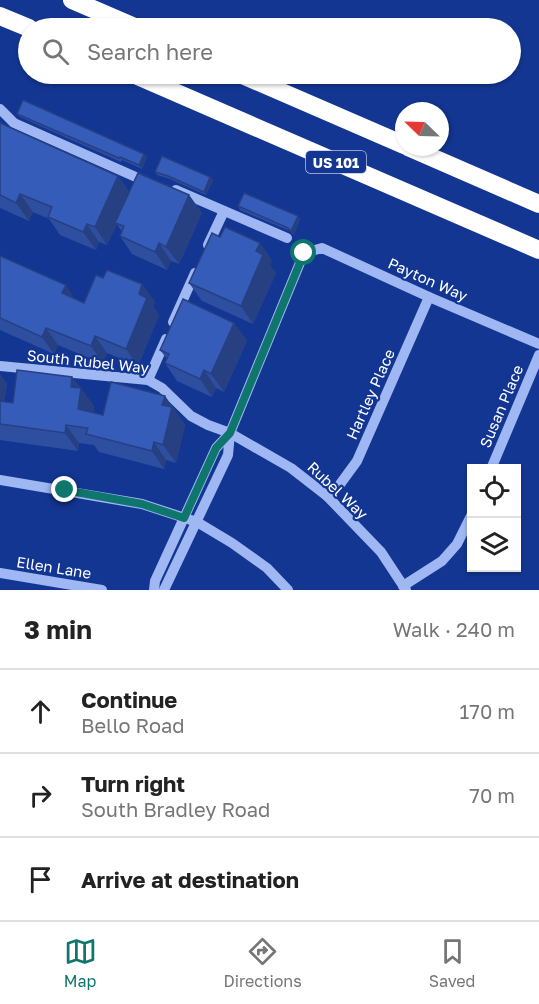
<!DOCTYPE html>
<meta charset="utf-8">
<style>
:root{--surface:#fff;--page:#f6f6f6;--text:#222;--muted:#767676;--line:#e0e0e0;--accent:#0f766e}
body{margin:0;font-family:"Golos Text",sans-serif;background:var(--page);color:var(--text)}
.controls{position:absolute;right:18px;bottom:18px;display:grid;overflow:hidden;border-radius:0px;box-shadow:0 2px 4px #0004}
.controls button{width:54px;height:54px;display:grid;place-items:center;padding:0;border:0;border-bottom:2px solid var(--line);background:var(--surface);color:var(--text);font:30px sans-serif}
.compass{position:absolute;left:395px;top:102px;width:54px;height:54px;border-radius:50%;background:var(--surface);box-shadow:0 2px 4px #0004;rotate:293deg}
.stop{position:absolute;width:18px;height:18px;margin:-14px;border:4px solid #0f766e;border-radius:50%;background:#fff}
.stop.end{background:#0f766e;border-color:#fff;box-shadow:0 2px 6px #0008}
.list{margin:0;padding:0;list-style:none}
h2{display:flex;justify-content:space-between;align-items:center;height:78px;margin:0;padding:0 24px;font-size:26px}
h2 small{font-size:20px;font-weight:400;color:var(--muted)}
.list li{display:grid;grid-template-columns:39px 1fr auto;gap:18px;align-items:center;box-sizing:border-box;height:84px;padding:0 24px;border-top:2px solid var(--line)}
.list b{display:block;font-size:22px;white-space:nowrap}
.list p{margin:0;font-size:20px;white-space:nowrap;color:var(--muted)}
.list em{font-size:20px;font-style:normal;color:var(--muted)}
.icon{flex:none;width:33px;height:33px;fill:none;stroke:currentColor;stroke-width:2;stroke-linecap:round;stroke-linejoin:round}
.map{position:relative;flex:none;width:539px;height:590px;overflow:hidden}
.search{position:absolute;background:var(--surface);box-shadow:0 2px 4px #0004;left:18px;right:18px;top:18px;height:66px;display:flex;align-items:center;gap:15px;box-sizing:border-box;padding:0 21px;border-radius:33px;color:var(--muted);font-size:22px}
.sheet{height:330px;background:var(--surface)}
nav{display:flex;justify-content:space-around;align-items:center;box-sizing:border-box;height:84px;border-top:2px solid var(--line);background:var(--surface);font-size:16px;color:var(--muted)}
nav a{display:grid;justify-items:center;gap:3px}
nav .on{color:var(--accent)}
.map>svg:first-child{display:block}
</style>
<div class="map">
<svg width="539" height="590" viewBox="0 0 539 590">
<rect width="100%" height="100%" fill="#123692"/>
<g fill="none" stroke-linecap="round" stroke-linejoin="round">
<!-- minor -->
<g stroke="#9fb7f2" stroke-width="10">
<polyline points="0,109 14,123 147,182"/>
<polyline points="176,190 287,238"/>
<polyline points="208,245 224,211"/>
<polyline points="173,322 195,273"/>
<polyline points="0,366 148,380 162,388 191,416 208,425 230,433 291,468 327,496 381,552 406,590"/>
<polyline points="148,380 166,339"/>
<polyline points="491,469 539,355"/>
<polyline points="0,480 142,504 197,522 232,543 267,568 288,590"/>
<polyline points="327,496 338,487 357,461 429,297"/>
<polyline points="0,573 102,590"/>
<polyline points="403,586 442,561 457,544 472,514"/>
<polyline points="154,590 155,581 216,448 230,433"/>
<polyline points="164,590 228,455 230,433 304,253 322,248 429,297 539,344"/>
</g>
<!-- highway -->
<g stroke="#fff" stroke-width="18">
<polyline points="72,0 137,28"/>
<polyline points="0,16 29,28"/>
<polyline points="133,74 539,250"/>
<polyline points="240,74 404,145"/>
<polyline points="408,147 539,204"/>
</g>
</g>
<!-- wall -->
<g fill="#2e4fa0">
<polygon points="17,114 144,154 147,157 142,169 122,160 121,162 20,117"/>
<polygon points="0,123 118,176 129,192 189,195 202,213 179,264 171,261 167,270 132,254 120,236 122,232 117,224 107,245 99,242 96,250 60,235 49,219 33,212 29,221 0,208"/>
<polygon points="155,172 210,177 213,180 206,195 170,179 157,175"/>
<polygon points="238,206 298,216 300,219 294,235 290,231 240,210"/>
<polygon points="220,237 260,243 272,261 270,265 276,273 253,324 202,301 189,283"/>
<polygon points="0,256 75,299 84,303 103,278 142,284 155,302 153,306 159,315 138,366 107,353 103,364 58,345 54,354 0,330"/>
<polygon points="234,323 247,341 224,392 216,388 212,397 177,381 165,363 167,359 160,350"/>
<polygon points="0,374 7,384 4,402 13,403 72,377 94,406 93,412 103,415 165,396 185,425 176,463 166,460 164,469 99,452 94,445 79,443 78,451 0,440"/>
</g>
<!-- shaded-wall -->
<g fill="#264082">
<polygon points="144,154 147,157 142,169 139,165"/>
<polygon points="118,176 130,194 115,223 117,224 107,245 95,227"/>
<polygon points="210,177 213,180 206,195 204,192"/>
<polygon points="20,194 33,212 29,221 16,203"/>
<polygon points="189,195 202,213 179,264 166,247"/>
<polygon points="298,216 300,219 294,235 291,231"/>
<polygon points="87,224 99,242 96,250 83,232"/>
<polygon points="159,243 171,261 167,270 155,252"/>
<polygon points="260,243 272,261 270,265 276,273 253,324 241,306 256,251"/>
<polygon points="142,284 155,302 153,306 159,315 138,366 126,349 139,294"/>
<polygon points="66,285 78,303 62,293"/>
<polygon points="234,323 247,341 224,392 211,374"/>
<polygon points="46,328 58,345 54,354 42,337"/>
<polygon points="95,336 107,353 103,364 91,346"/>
<polygon points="204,370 216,388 212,397 200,379"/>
<polygon points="0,374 7,384 2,417 0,415"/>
<polygon points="72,377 81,390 81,388 94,406 91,426 78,409 71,387"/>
<polygon points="165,396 185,425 176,463 163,445 162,405"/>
<polygon points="66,425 79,443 78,451 65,433"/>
<polygon points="154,442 166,460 164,469 152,451"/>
</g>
<!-- building -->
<g fill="#365cba" stroke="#264082" stroke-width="1.5">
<polygon points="23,100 144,154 139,165 120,157 119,158 17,114"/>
<polygon points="0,123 118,176 95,227 87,224 83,232 48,217 52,207 20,194 16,203 0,195"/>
<polygon points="162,156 210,177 204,192 168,176 155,172"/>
<polygon points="138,173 189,195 166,247 159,243 155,252 120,236 124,226 115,223"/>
<polygon points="244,193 298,216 291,231 288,228 238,206"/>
<polygon points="225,227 260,243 256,251 263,255 241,306 189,283 212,233 220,237"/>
<polygon points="0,256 66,285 62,293 84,303 96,275 103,278 107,270 142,284 139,294 147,298 126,349 95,336 91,346 46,328 42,337 0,318"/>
<polygon points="183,299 234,323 211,374 204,370 200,379 165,363 169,354 160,350"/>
<polygon points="17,370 72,377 71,387 81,388 78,409 103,415 111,382 165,396 162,405 172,407 163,445 154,442 152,451 86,434 88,428 66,425 65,433 0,424 0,401 13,403"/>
</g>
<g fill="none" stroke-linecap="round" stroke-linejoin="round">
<!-- route -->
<polyline stroke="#0f766e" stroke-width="8" points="65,490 142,504 184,518 216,448 230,433 304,253"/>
</g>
<g text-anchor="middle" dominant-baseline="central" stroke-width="4.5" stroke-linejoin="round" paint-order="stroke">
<!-- shield labels -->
<rect fill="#123692" stroke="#b8c3de" stroke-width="1.5" x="306" y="151" width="60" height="22" rx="4.5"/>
<g font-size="14" font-weight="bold" fill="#fff">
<text x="336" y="162">US 101</text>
</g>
<!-- street labels -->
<g font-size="15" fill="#fff" stroke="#123692">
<text transform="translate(428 279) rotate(24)">Payton Way</text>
<text transform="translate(88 361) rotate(6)">South Rubel Way</text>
<text transform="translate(370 394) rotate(-66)">Hartley Place</text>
<text transform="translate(501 406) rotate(-67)">Susan Place</text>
<text transform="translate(338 490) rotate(43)">Rubel Way</text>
<text transform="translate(54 567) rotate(9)">Ellen Lane</text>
</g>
</g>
</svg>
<div class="controls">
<button><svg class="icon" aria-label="locate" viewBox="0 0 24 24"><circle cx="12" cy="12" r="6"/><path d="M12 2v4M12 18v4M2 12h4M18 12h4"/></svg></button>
<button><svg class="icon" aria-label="layers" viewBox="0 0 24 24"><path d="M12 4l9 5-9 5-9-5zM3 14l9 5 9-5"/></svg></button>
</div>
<svg class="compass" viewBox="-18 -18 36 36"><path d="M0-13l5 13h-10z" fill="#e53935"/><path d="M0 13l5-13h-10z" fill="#767676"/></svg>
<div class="stop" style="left:304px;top:253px"></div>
<div class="stop end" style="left:65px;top:490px"></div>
<div class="search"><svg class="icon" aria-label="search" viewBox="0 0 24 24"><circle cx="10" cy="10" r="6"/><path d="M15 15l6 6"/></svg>Search here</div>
</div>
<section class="sheet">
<h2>3 min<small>Walk · 240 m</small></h2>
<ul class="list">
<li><svg class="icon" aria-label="ahead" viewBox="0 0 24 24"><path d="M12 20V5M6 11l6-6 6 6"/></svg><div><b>Continue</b><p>Bello Road</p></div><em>170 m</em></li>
<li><svg class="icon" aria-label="right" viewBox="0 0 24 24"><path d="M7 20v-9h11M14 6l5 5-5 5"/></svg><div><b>Turn right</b><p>South Bradley Road</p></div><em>70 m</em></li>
<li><svg class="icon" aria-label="arrive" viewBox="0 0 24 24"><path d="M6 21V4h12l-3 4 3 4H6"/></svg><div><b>Arrive at destination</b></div></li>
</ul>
</section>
<nav>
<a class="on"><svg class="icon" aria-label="map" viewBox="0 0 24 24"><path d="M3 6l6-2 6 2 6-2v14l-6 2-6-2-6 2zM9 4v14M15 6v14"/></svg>Map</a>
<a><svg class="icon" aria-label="directions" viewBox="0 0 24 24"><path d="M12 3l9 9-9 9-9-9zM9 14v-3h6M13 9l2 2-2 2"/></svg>Directions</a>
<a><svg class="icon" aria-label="saved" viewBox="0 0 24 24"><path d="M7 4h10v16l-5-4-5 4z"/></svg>Saved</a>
</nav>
